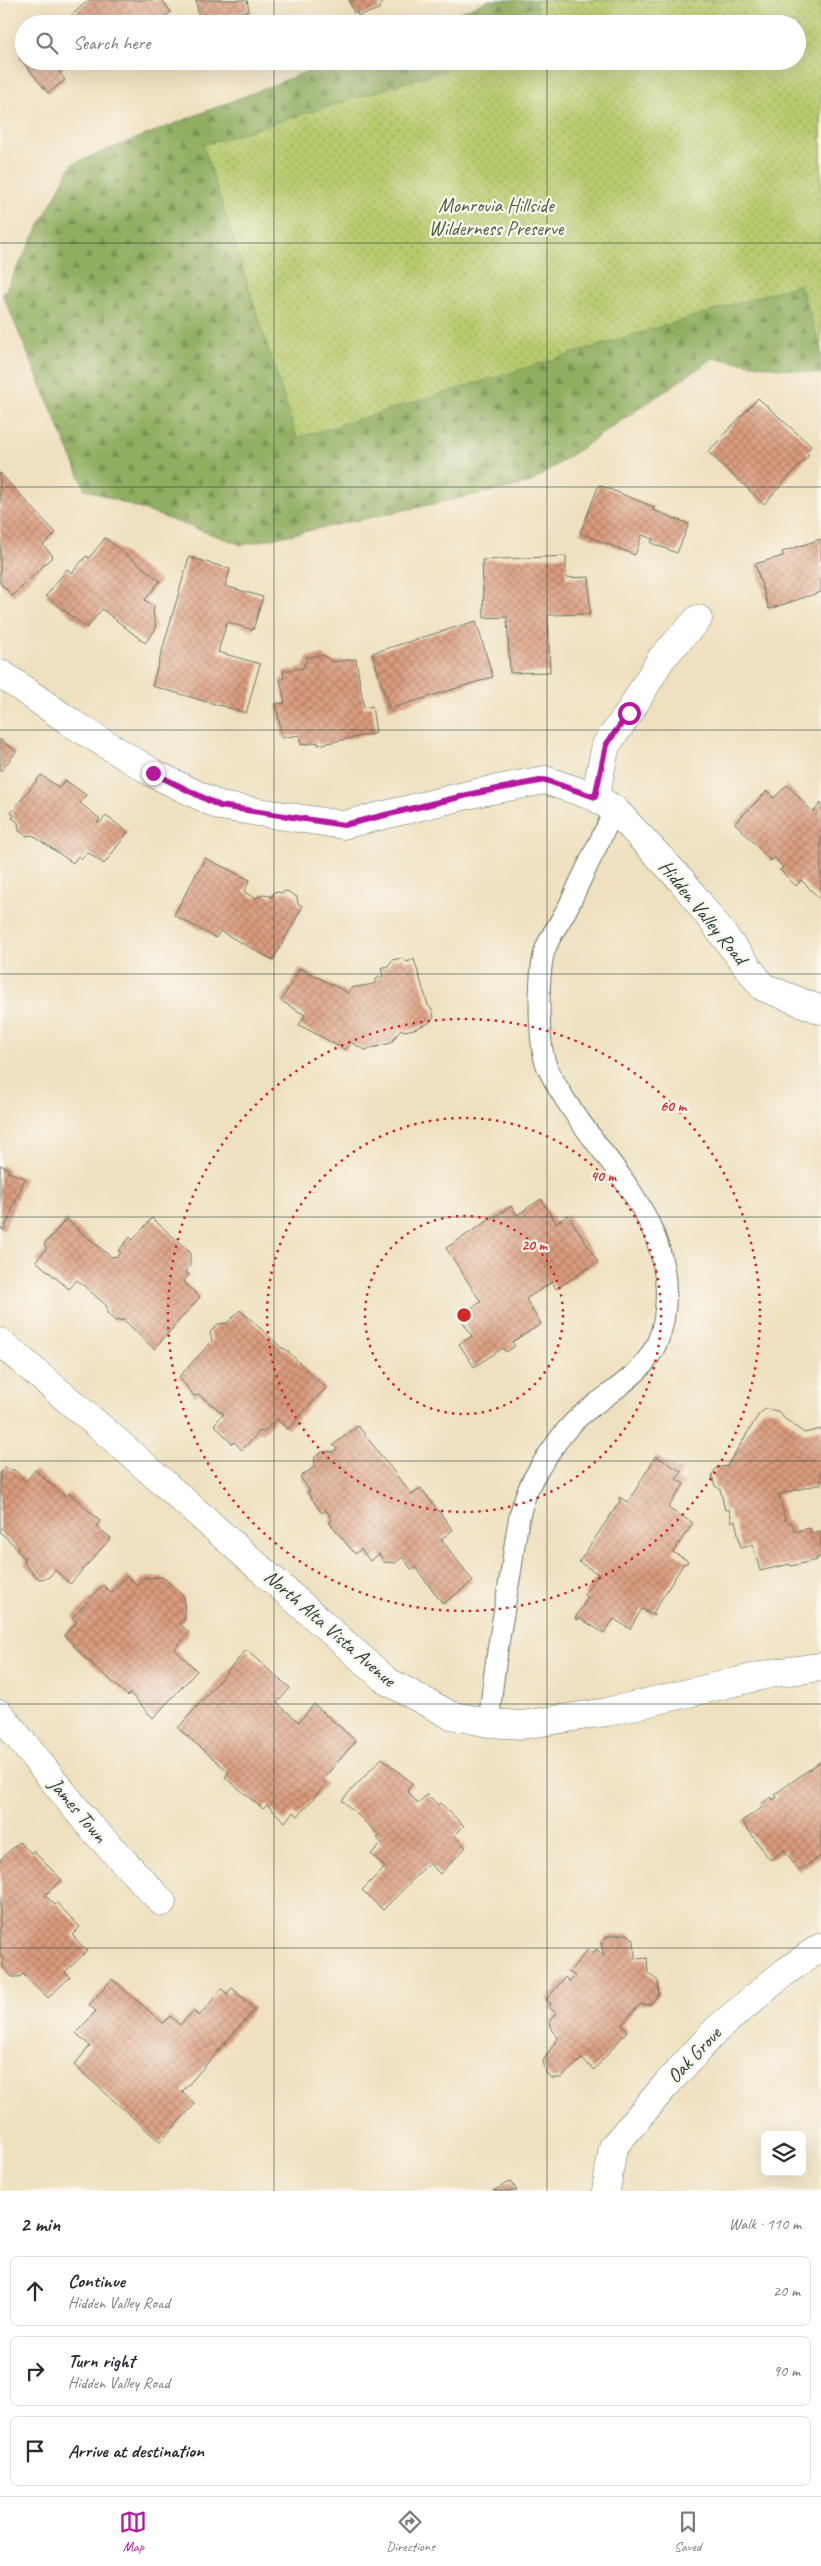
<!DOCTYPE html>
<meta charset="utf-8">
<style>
:root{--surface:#fff;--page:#f7f7f7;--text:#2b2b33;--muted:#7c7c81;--line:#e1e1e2;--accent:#b5179e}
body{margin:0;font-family:Caveat,sans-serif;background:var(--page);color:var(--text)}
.controls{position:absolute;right:15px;bottom:15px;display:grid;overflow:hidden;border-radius:8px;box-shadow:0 5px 20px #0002}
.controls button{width:45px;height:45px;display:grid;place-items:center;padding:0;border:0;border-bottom:1px solid var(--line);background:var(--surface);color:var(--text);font:25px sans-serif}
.stop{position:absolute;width:15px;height:15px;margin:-11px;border:4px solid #b5179e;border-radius:50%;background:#fff}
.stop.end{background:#b5179e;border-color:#fff;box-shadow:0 1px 5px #0008}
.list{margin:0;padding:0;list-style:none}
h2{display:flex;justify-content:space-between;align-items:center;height:65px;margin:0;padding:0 20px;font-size:21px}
h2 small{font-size:16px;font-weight:400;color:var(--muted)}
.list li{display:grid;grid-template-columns:32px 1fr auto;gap:15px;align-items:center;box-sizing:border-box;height:70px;margin:0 10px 10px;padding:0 10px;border:1px solid var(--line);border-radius:8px}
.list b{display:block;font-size:19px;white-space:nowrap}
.list p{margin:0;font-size:16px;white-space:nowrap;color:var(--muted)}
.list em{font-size:16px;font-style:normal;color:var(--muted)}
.icon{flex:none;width:28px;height:28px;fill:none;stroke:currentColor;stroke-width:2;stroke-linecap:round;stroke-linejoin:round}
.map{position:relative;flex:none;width:821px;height:2191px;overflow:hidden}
.search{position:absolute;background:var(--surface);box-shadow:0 5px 20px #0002;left:15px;right:15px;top:15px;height:55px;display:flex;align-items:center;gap:12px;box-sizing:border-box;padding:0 18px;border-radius:28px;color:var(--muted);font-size:19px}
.sheet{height:305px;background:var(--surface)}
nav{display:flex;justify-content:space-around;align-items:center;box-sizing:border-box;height:70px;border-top:1px solid var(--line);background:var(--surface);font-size:14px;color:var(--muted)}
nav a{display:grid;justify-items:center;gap:2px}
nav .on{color:var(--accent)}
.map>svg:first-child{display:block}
</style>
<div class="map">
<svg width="821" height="2191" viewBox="0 0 821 2191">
<defs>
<pattern id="forest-firs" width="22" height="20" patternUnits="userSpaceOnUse" patternTransform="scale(1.25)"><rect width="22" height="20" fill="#91ae61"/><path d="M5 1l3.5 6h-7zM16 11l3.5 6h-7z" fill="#768f51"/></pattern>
<pattern id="park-dots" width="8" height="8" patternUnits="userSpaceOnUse" patternTransform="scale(1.25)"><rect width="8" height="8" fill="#b7ca6e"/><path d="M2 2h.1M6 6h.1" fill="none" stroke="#94a55b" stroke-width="1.8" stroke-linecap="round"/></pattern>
<pattern id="building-cross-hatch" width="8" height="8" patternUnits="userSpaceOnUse" patternTransform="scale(1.25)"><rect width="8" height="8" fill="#db9b7d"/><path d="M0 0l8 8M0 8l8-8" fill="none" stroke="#b18067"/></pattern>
</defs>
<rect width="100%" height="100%" fill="#fbf7ec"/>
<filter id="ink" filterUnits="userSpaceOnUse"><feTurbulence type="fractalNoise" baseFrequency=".02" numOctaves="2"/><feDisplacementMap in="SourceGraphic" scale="10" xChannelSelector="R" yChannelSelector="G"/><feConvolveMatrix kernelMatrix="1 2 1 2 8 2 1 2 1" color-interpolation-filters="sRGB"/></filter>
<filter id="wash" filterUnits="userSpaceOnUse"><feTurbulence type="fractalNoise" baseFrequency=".0096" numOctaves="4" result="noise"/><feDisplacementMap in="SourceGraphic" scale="20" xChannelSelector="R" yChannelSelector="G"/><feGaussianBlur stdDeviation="1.12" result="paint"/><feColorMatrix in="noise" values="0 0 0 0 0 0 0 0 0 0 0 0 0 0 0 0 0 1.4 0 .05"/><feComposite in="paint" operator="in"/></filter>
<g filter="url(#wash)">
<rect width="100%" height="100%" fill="#efe0bf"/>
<!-- forest -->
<polygon fill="url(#forest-firs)" stroke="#58764a" points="490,0 821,0 821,374 713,358 530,483 242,545 85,489 3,295 72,164 334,61 797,61 797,24 430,24"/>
<!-- park -->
<polygon fill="url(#park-dots)" stroke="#6b8451" points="534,0 821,0 821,349 800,284 297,438 203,145 475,61 797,61 797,24 542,24"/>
<g id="blocks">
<!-- building -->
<g fill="url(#building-cross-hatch)">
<polygon points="89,0 162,0 171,12 156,24 61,24"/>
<polygon points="196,0 247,0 249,11 199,19"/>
<polygon points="349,0 387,0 379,6 379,9 358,16 357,12 354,13"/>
<polygon points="24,53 24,61 72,61 59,72 65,80 48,93 19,57"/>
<polygon points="758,398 811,446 806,452 809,455 764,504 708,452"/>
<polygon points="0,473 56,533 43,545 53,556 13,596 0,583"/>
<polygon points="599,485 654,507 653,510 689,524 677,553 651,543 653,539 642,535 635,555 580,533"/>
<polygon points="105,538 160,581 145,600 155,608 153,611 156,629 145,643 102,609 87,628 46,596 67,569 72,573 86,556 89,558"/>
<polygon points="821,539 821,592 769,609 755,564 783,556 782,552"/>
<polygon points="566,556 566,578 589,577 590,614 548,615 550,672 510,673 507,617 484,618 482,560"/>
<polygon points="189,557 230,569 225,586 263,597 253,630 227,622 218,652 260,664 246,713 152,686"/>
<polygon points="476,621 493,677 389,709 372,653"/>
<polygon points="323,655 333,662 356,659 364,708 372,706 376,733 318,745 318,742 301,745 299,735 282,738 276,704 285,703 280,679 284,678 283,671 303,668 307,657"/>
<polygon points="0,739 16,752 0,772"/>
<polygon points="41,775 59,788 65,780 86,795 80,803 100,819 97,822 99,824 106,816 128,832 104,864 87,852 82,859 78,856 73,863 32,835 27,836 19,831 18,822 12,818 14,815 11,813"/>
<polygon points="787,785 813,812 821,803 821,900 801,880 796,886 780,870 783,867 774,858 771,861 735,823 767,791 774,798"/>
<polygon points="205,858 250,880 244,892 255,898 264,894 272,897 275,891 280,893 287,891 297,897 298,904 303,906 273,960 220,931 216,938 174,915"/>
<polygon points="403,958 407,962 414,959 428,1005 432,1010 434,1017 429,1023 414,1029 404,1031 401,1029 391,1043 365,1050 350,1042 346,1050 299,1025 305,1015 281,1001 300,968 348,993 351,988 374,984 377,978 383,977 381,968 388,966 392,960"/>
<polygon points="0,1165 9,1169 8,1172 25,1178 4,1230 0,1228"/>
<polygon points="541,1199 556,1223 568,1215 598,1262 556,1289 552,1282 526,1299 541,1324 512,1342 515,1346 506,1352 503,1348 474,1367 459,1344 472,1336 459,1316 481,1302 446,1248 511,1206 517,1215"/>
<polygon points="152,1218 190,1252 190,1267 185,1271 189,1275 183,1281 200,1297 154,1349 124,1320 115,1321 107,1313 107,1306 77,1280 69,1289 36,1261 47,1248 44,1245 66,1219 111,1257 118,1256 121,1253 118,1251 130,1237 133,1240"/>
<polygon points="240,1310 283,1349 284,1348 326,1388 288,1429 276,1419 263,1433 260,1431 242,1450 234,1442 232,1444 214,1424 224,1414 199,1395 194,1396 179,1377 212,1341 210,1332 218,1324 227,1323"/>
<polygon points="765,1409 778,1411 784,1418 804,1433 821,1429 821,1484 779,1494 785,1520 792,1524 795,1532 809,1528 811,1533 821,1531 821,1557 816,1558 817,1560 791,1566 790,1564 760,1571 753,1545 741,1548 735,1520 732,1522 729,1509 725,1510 720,1489 715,1486 712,1475 716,1468 727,1466 759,1414"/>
<polygon points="358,1426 412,1495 421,1488 453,1530 441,1539 473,1581 443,1604 415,1567 411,1569 403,1557 395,1563 384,1562 379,1554 370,1561 361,1549 355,1554 329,1522 332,1520 326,1510 322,1513 307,1492 310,1491 300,1477 314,1467 315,1457 322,1452 333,1452 337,1449 333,1445"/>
<polygon points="656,1456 682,1472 676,1479 684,1484 668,1508 693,1523 673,1552 688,1561 686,1564 684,1563 653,1613 654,1616 642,1609 630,1629 614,1619 604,1633 579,1618 578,1620 575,1618 588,1597 584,1595 598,1574 579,1562 620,1501 619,1497 628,1502"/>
<polygon points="6,1467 10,1470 14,1470 26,1481 35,1470 66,1497 70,1493 100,1521 96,1526 111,1538 70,1584 55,1570 48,1578 39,1579 25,1565 24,1557 16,1550 17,1548 0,1532 0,1473"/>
<polygon points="127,1576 137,1585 143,1578 163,1577 184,1597 185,1618 180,1624 189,1632 175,1649 197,1671 153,1718 130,1693 128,1696 80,1653 64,1635 77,1622 72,1618 103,1585 111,1593"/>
<polygon points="246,1650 290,1688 277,1703 299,1722 314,1704 356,1741 322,1780 326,1784 298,1816 293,1812 285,1822 267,1805 263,1809 225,1777 229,1772 178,1728"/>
<polygon points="382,1758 413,1784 407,1790 418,1804 427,1794 438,1805 440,1803 464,1826 454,1836 466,1847 440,1874 429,1863 383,1910 362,1890 385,1867 371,1854 382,1843 377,1838 380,1836 342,1800"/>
<polygon points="821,1761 821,1856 799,1871 784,1850 770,1860 742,1821 763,1807 761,1804 771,1797 773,1800 777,1797 775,1794"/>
<polygon points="19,1842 31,1853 33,1851 62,1880 45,1895 55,1905 57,1903 80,1927 72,1935 87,1951 65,1972 70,1977 48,1998 23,1974 19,1977 12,1977 3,1967 3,1958 0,1955 0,1860"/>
<polygon points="628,1934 634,1940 635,1959 647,1958 648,1973 658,1981 659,1994 651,2004 639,2005 622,2025 628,2030 594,2070 582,2059 561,2078 552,2078 546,2073 543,2061 558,2037 552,2031 550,2021 556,2013 549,2007 551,2004 546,2000 565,1977 570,1982 575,1976 569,1972 588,1950 593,1954 597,1949 604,1956 601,1943 608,1936"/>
<polygon points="112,1979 163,2023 170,2016 180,2025 193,2011 199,2016 222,1989 227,1994 232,1988 255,2009 182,2092 195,2104 160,2142 74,2065 90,2046 76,2033 96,2011 89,2005"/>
<polygon points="511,2181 517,2191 493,2191"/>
</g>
</g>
</g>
<g filter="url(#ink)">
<use href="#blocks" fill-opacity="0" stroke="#687665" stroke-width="1"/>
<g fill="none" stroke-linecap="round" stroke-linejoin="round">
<!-- service casing -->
<g stroke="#687665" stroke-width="22">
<path id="service" d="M489,1723C493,1672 502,1622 511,1571C516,1537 518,1502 537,1472C549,1453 563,1431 580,1416C617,1385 656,1371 664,1318C681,1213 588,1153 548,1069C537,1047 538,978 544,953C549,935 563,919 570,903C585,871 599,841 615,810"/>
</g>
<!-- minor casing -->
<g stroke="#687665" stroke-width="29">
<g id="minor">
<polyline points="0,673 73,724 153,773 220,806 343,825 476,793 545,780 595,797 615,810 682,881 763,987 821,1010"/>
<polyline points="595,797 606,745 629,713 661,659 698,619"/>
<polyline points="0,1342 113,1438 387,1681 450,1715 489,1723 522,1725 607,1712 774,1673 821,1667"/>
<polyline points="0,1714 89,1825 162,1902"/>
<polyline points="606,2191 613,2147 665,2086 717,2029 785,1972 821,1947"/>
</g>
</g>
<!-- service -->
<use href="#service" stroke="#fff" stroke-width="20"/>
<!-- minor -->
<use href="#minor" stroke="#fff" stroke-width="28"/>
</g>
</g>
<g fill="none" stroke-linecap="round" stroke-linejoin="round" filter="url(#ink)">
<!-- route -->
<polyline stroke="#b5179e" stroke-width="6" points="153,773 220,806 344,825 476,793 545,780 595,797 606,745 629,713"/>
</g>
<!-- grid -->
<path fill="none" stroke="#1f3d34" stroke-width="1" stroke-opacity="0.55" d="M274,0V24M547,0V24M274,61V2191M547,61V2191M0,243H821M0,487H821M0,730H821M0,974H821M0,1217H821M0,1461H821M0,1704H821M0,1948H821"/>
<!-- distance rings -->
<g fill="none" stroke="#d62828" stroke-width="2.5" stroke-dasharray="2.5 5">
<circle cx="464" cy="1315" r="99"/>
<circle cx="464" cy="1315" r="197"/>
<circle cx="464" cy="1315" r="296"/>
</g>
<g text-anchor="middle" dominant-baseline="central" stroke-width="4.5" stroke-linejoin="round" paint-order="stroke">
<!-- park labels -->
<g font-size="20" fill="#456042" stroke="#fbf7ec">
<text x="496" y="205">Monrovia Hillside<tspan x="496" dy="23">Wilderness Preserve</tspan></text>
</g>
<!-- street labels -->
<g font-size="20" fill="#1f3d34" stroke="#fbf7ec">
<text transform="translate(703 912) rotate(51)">Hidden Valley Road</text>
<text transform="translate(330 1628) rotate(41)">North Alta Vista Avenue</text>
<text transform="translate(78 1810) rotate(50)">James Town</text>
<text transform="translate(694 2055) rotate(-47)">Oak Grove</text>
</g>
</g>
<circle cx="464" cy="1315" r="8" fill="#d62828" stroke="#fbf7ec" stroke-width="2.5"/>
<g font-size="15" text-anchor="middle" font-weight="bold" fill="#d62828" stroke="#fbf7ec" stroke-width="4.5" stroke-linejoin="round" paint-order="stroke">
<text x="673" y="1111">60 m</text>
<text x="603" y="1181">40 m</text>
<text x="534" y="1250">20 m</text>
</g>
</svg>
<div class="controls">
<button><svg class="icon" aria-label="layers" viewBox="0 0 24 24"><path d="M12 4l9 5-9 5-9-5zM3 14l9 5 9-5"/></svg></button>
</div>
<div class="stop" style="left:629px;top:713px"></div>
<div class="stop end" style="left:153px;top:773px"></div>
<div class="search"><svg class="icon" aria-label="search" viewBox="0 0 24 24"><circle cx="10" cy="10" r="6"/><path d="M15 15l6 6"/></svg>Search here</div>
</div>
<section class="sheet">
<h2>2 min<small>Walk · 110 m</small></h2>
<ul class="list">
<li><svg class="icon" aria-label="ahead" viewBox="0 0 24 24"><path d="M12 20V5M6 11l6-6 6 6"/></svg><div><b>Continue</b><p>Hidden Valley Road</p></div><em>20 m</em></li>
<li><svg class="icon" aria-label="right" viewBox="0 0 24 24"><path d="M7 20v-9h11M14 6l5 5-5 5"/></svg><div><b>Turn right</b><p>Hidden Valley Road</p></div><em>90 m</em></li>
<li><svg class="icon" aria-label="arrive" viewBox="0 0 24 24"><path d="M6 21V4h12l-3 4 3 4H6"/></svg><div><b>Arrive at destination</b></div></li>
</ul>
</section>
<nav>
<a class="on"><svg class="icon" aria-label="map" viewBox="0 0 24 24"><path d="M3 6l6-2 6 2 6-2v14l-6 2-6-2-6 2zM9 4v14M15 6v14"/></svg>Map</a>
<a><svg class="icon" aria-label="directions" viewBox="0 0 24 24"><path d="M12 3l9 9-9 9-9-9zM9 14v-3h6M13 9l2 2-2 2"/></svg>Directions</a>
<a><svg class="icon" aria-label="saved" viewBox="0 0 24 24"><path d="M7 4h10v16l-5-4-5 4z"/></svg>Saved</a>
</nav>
